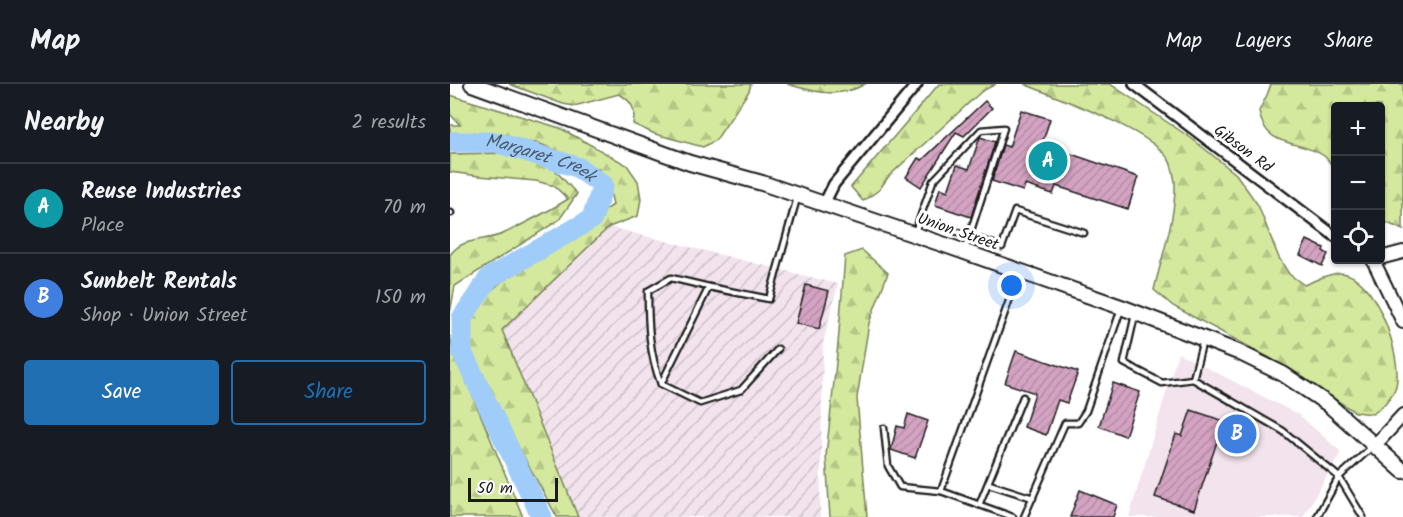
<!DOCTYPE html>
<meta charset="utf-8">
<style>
:root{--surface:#171b24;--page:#242831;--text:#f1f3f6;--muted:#9ea1a6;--line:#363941;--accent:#1f6fb2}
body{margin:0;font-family:Kalam,sans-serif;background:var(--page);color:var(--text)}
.controls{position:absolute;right:18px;top:18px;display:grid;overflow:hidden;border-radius:6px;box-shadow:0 2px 4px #0004}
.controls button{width:54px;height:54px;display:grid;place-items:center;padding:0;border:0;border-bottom:2px solid var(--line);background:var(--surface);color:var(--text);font:30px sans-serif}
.scale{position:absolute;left:18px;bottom:15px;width:90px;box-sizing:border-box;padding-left:6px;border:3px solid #1c1c1c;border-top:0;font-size:16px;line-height:21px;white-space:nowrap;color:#1c1c1c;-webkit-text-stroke:4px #fff;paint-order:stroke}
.you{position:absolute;left:562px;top:202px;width:21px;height:21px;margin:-15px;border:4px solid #fff;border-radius:50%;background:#1a73e8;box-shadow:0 0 0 9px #1a73e833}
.badge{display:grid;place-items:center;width:39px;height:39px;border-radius:50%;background:var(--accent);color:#fff;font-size:20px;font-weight:700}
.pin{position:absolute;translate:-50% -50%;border:3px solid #fff;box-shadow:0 2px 6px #0006}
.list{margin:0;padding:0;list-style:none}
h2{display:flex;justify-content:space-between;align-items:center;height:78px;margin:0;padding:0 24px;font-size:26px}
h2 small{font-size:20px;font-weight:400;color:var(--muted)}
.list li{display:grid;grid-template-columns:39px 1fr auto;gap:18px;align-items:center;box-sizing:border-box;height:90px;padding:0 24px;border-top:2px solid var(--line)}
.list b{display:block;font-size:22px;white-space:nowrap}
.list p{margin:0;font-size:20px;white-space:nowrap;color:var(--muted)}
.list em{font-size:20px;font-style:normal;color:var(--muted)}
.actions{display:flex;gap:12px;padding:18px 24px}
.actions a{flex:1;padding:14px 0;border:2px solid var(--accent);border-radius:6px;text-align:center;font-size:21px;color:var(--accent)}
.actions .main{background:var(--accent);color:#fff}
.icon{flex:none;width:33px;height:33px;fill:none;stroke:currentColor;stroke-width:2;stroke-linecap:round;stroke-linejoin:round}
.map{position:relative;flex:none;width:953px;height:433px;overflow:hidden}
header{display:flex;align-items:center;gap:36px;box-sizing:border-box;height:84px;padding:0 30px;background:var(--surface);border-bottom:2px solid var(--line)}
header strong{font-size:28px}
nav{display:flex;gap:33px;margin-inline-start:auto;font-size:21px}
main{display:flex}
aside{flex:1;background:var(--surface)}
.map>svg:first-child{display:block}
</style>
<header>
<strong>Map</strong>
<nav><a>Map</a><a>Layers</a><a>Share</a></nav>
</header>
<main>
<aside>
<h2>Nearby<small>2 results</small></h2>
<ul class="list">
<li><span class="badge" style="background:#0f9aa8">A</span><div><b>Reuse Industries</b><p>Place</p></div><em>70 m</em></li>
<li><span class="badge" style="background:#3f7fe0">B</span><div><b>Sunbelt Rentals</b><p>Shop · Union Street</p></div><em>150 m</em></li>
</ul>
<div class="actions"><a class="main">Save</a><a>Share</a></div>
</aside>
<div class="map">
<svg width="953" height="433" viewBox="0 0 953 433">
<defs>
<pattern id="industrial-furrows" width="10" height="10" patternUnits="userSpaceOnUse" patternTransform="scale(1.5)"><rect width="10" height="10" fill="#f2e3ed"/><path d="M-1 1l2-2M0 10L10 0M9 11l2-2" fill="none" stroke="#cfc2cb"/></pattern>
<pattern id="forest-firs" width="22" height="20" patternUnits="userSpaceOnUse" patternTransform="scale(1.5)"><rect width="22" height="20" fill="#d4e99d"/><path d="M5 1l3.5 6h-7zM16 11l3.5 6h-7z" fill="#b5c787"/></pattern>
<pattern id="building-hatch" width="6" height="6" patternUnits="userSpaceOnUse" patternTransform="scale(1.5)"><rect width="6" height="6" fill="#d4a3c2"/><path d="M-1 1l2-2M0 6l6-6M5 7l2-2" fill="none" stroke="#b58ca6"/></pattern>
</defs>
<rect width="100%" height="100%" fill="#fff"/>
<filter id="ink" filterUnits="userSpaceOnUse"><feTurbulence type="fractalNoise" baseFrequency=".0167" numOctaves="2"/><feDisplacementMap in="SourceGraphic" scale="12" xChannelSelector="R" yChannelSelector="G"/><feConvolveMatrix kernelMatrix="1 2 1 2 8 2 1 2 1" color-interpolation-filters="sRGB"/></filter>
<g filter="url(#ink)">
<!-- built -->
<polygon fill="#f2e3ed" points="728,269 849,331 891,368 853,433 679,433"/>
<!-- industrial -->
<polygon fill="url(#industrial-furrows)" points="159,143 388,200 373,259 370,433 128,433 52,246"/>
<!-- forest -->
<g fill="url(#forest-firs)" stroke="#78825c" stroke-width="1.5">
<path d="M59,0H301L299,7L266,56L253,63L205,50L183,40C186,25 182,17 169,10L124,22L113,20Z"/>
<path d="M337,0H415C389,15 364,8 337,0Z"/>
<polygon points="489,0 546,0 532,7 439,92 429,106 413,117 401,103"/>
<path d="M574,0H660L741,54L786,90L808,121L829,174L839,190L854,201C865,197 878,189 890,189C925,189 953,273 946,302C942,314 933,322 923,330L905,328L818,273L723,222L704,206C712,171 726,134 725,98C724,92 722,81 719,76C701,46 608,14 574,0Z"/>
<path d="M821,0H953V146L931,136L930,22H886L885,87C882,82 879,76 874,72C850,55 815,66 809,27L817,11Z"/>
<path d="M0,11L110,44L177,81L188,97L191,115L188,132L159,143L52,246L128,433H107L68,362L29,283C14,266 17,237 30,219C40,205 54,196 68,186C99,163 131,142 163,121L159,102L149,85L114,70L88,59L0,53V41H10L0,30Z"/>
<path d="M50,69L69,72L104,85L127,110L109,136L5,202L0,229V171C13,152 37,158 55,149C77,138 98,128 118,115L104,102L86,97L29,92L0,88V70Z"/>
<polygon points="412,166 438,189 419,239 407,314 417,433 380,433 376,372 388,260 395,172"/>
<polygon points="0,252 2,262 73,433 0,433"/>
</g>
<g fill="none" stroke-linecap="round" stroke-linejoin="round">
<!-- river -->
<path stroke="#a0ccfa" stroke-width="21" id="s1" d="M0,58H45L127,83L153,101L142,135L39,194L12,234V268L92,433"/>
</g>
<!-- building -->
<g fill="url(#building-hatch)" stroke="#1c1c1c" stroke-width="1.5">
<polygon points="535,17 542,24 514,52 506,48 471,103 456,93 468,74 472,76"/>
<polygon points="571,26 600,35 592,60 688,93 678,125 606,102 603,110 575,101 573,107 542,97 553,61 559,63"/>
<polygon points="530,53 545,58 521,133 485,121 490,104 498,107 507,81 519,85"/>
<polygon points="857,156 874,164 873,167 878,170 872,182 850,171"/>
<polygon points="356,201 379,207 369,245 346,239"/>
<polygon points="566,267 628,288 617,319 608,316 596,351 574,343 585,309 555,299"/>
<polygon points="663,299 690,308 675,352 649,342"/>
<polygon points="741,326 774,337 744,426 705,413 726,350 732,352"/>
<polygon points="458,330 478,337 465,374 441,366 447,342 454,344"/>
<polygon points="630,406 667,421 663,433 620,433"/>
</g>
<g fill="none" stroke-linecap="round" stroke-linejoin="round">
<!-- service casing -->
<g stroke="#1c1c1c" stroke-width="9">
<g id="service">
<polyline points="0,129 1,129"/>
<polyline points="470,135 552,163 565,127 634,149"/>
<polyline points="465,148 483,97 531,46 554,44 515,165"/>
<polyline points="685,231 674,279 712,299 743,295"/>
<polyline points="753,256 743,295 833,347 889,393 923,362"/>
<polyline points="328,265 291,306 250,319 211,300 259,203 319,215 347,114"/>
<path d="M211,300C199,270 198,239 198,207L221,194L259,203"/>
<polyline points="434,344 438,382 450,403 491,407"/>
<polyline points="539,400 583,414"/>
<polyline points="529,421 573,313"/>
<polyline points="563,433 491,407 569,189"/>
<polyline points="574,433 615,339 628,339 636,327 671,225"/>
<polyline points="867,433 889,393 913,433"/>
</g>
</g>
<!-- minor casing -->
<g stroke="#1c1c1c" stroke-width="14">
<g id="minor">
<polyline points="684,0 886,153"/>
<polyline points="374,120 384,100 467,0"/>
</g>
</g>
<!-- tertiary casing -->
<g stroke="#1c1c1c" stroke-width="16">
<g id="tertiary">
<polyline points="930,174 953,168"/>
<polyline points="926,176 923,176 953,238"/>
<polyline points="925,361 953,331"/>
</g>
</g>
<!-- secondary casing -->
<g stroke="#1c1c1c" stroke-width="18">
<polyline id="secondary" points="22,0 240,79 312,99 498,162 671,223 788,268 833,290 878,320 953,387"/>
</g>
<!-- service -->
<use href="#service" stroke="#fff" stroke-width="4.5"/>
<!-- minor -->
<use href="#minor" stroke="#fff" stroke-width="9"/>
<!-- tertiary -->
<use href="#tertiary" stroke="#fff" stroke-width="12"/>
<!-- secondary -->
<use href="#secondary" stroke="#fff" stroke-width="14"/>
</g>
</g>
<g text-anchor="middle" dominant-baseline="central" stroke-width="6" stroke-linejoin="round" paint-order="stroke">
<!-- street labels -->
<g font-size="16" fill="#1c1c1c" stroke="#fff">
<text transform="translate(793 65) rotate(37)">Gibson Rd</text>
<text transform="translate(508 148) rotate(19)">Union Street</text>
</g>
<!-- water labels -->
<g font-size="18" font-style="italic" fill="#4a5a6a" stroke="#fff">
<text stroke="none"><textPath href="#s1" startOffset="93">Margaret Creek</textPath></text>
</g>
</g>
</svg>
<div class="controls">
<button>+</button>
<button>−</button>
<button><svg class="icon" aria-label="locate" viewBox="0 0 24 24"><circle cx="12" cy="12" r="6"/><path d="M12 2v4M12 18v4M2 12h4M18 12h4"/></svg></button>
</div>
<div class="scale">50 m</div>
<div class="you"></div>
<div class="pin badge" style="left:598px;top:77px;background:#0f9aa8">A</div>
<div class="pin badge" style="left:787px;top:350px;background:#3f7fe0">B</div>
</div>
</main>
